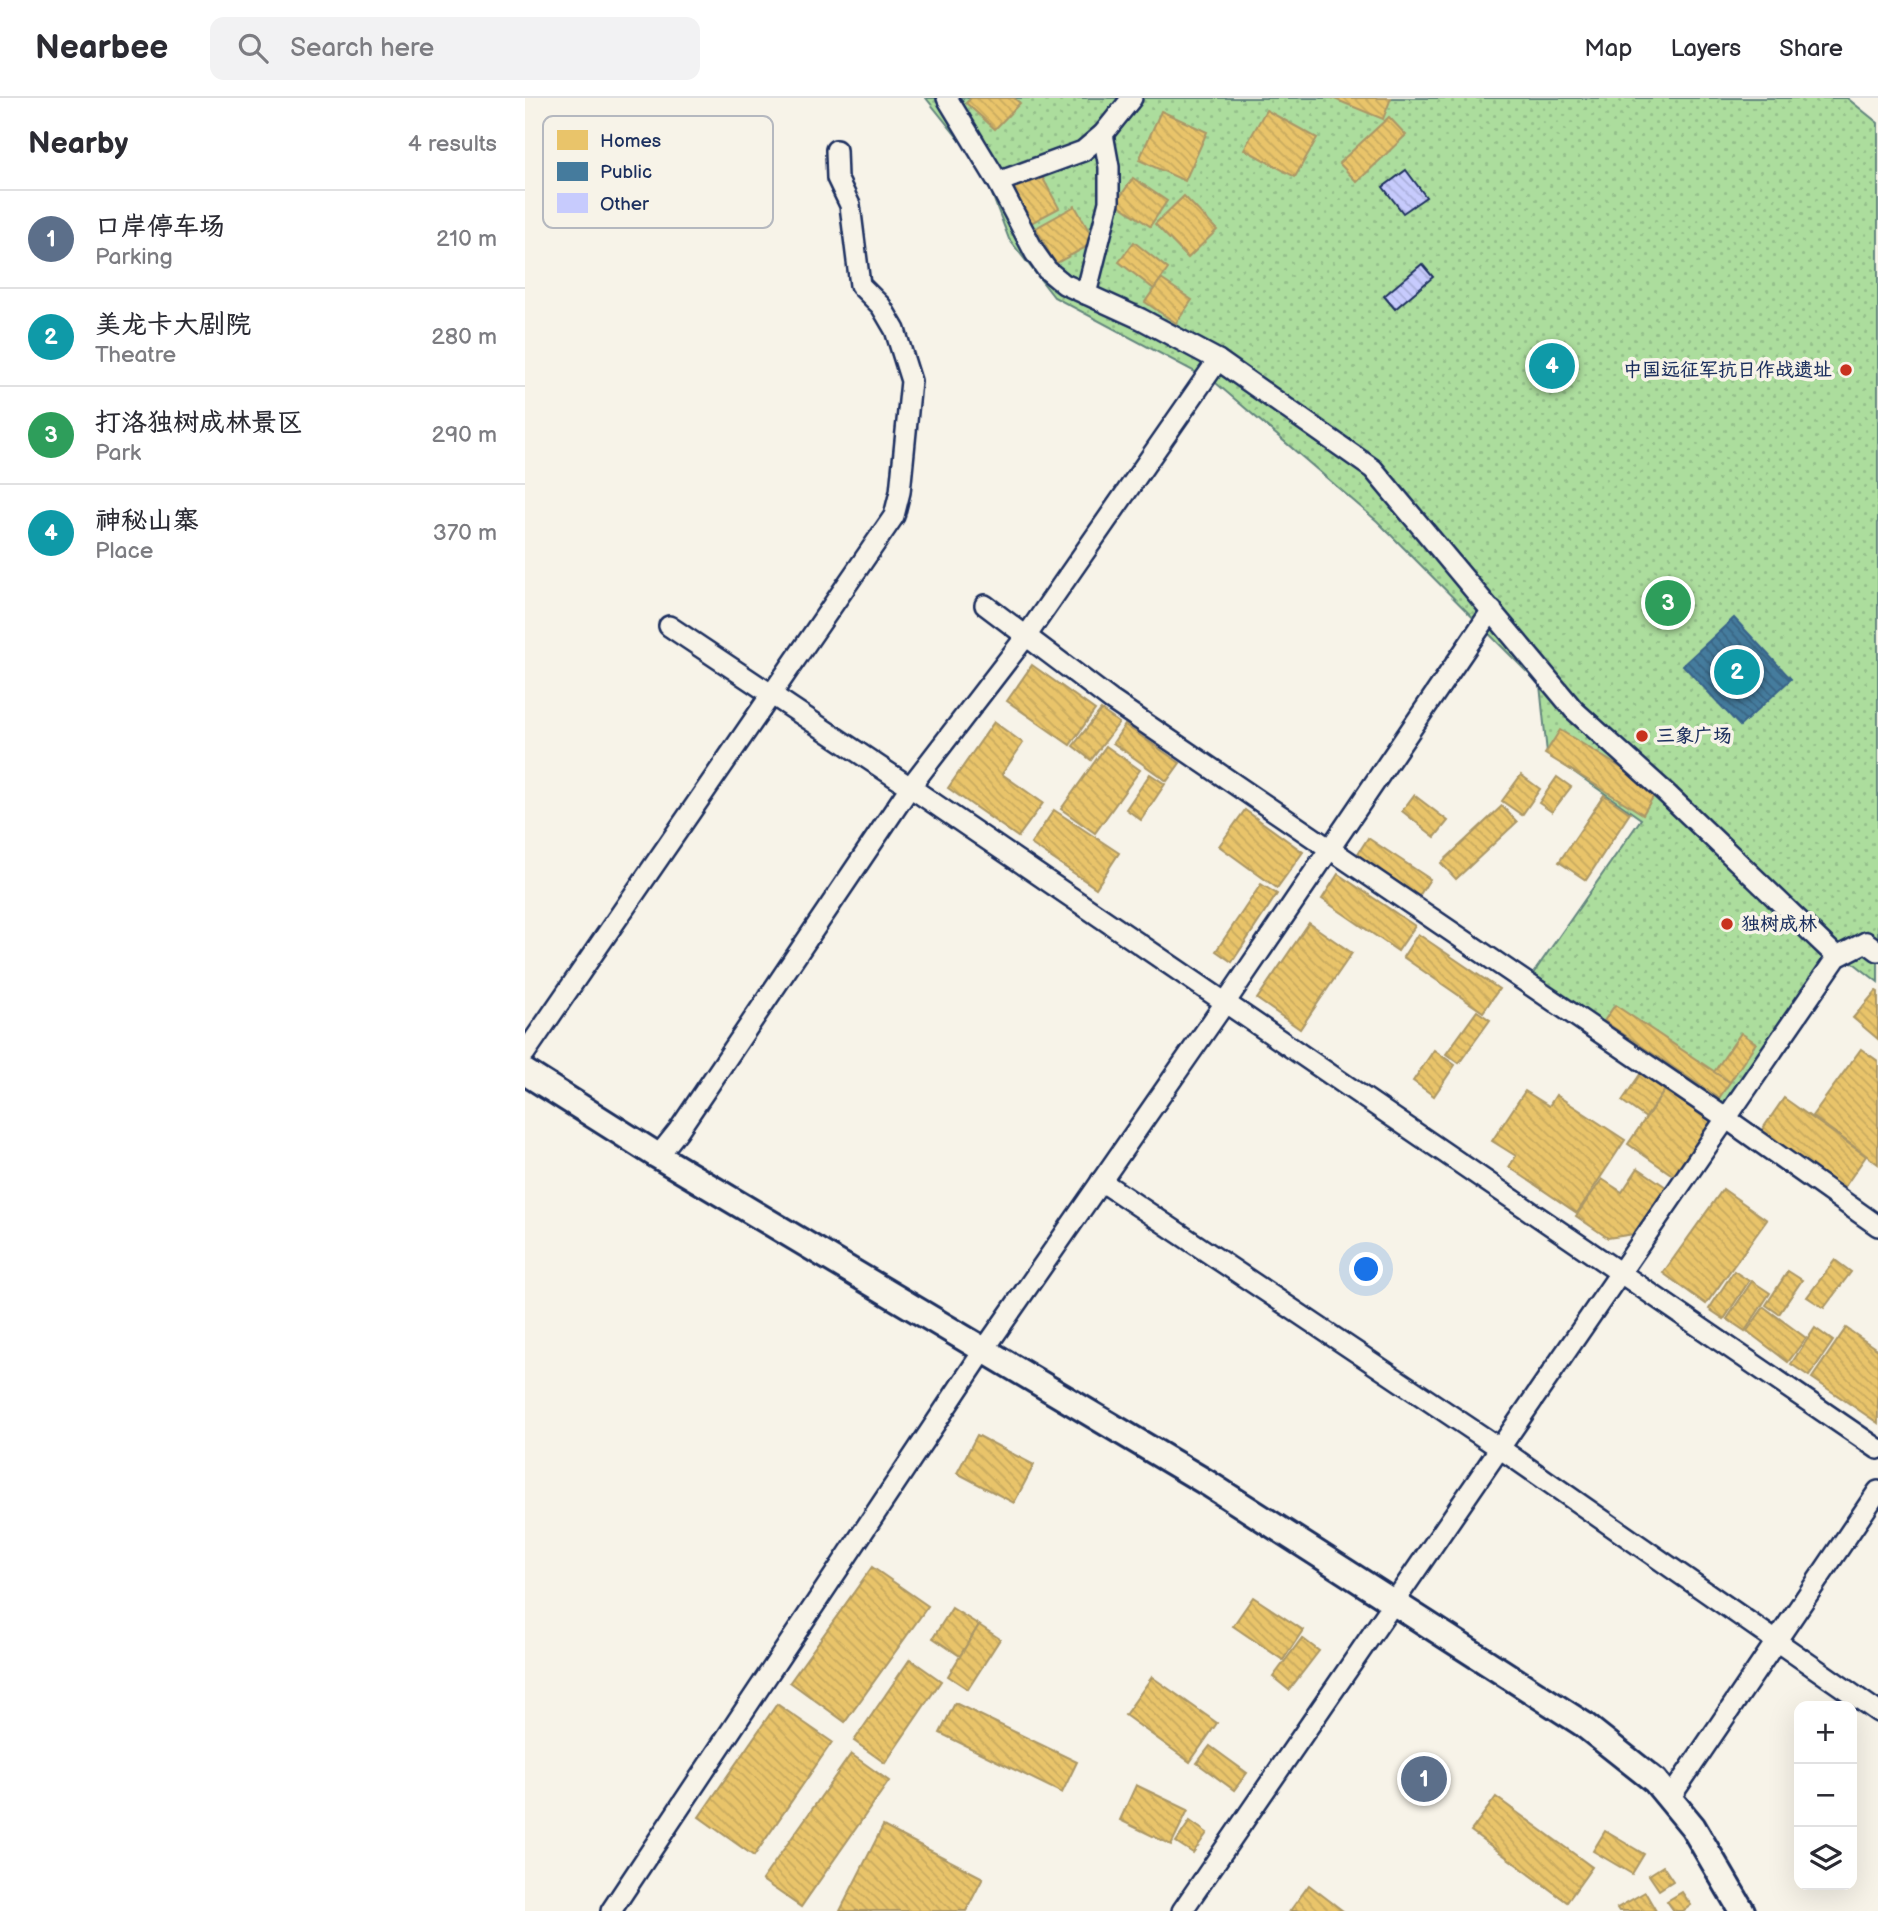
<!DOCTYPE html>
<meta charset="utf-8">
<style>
:root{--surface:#fff;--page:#f2f2f3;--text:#2b2b33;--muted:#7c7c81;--line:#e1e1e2;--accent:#c8321e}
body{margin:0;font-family:"Balsamiq Sans","LXGW WenKai TC",sans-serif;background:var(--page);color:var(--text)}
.controls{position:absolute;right:21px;bottom:21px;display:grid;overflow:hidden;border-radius:14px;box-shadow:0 7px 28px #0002}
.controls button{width:63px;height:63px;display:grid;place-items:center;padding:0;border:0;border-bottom:2px solid var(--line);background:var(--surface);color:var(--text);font:35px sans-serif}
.you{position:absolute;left:842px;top:1172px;width:24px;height:24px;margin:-18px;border:5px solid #fff;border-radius:50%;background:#1a73e8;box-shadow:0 0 0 10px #1a73e833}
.badge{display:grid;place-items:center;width:46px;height:46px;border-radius:50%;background:var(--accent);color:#fff;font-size:23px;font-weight:700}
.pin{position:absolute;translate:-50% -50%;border:4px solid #fff;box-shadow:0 2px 7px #0006}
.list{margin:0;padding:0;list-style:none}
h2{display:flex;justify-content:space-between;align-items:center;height:91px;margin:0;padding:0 28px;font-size:30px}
h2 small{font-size:23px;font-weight:400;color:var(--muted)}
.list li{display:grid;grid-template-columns:46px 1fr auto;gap:21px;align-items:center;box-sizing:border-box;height:98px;padding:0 28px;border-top:2px solid var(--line)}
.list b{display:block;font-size:26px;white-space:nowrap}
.list p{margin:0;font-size:23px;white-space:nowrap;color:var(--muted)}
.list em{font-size:23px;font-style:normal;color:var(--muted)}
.icon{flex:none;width:38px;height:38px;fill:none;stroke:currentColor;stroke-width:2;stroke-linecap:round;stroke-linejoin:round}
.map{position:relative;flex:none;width:1353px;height:1813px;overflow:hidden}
header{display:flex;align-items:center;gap:42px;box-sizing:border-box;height:98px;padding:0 35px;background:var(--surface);border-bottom:2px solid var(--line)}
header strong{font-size:33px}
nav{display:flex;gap:38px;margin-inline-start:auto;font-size:24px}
.search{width:490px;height:63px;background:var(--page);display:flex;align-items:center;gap:18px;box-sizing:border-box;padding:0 24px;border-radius:14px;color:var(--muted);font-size:26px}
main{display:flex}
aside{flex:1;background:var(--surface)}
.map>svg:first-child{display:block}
</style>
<header>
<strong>Nearbee</strong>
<div class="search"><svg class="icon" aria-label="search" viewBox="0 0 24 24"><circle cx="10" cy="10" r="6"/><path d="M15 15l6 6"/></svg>Search here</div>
<nav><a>Map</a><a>Layers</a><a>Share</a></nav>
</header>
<main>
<aside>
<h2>Nearby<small>4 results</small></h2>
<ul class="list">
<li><span class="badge" style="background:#5c6f8a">1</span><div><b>口岸停车场</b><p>Parking</p></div><em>210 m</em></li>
<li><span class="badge" style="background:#0f9aa8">2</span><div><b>美龙卡大剧院</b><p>Theatre</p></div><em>280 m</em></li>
<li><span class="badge" style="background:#2e9e5b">3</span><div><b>打洛独树成林景区</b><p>Park</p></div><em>290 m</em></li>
<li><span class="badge" style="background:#0f9aa8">4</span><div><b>神秘山寨</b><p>Place</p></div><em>370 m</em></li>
</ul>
</aside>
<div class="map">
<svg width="1353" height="1813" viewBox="0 0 1353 1813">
<defs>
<pattern id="park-dots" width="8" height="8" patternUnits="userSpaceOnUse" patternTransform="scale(1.75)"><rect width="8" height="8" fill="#acdd9d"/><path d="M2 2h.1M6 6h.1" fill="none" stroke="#93be8a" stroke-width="1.8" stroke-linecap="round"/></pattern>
<pattern id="homes-back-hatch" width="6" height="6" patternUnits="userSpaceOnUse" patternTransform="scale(1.75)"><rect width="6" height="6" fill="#e9c46a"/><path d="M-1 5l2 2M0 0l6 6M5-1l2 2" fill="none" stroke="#c7a95e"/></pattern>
<pattern id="public-back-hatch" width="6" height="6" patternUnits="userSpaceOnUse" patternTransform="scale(1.75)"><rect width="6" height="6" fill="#457b9d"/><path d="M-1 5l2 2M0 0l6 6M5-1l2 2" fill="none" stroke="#396583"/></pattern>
<pattern id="building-back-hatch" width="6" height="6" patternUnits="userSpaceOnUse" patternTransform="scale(1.75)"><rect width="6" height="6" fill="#c7cbfd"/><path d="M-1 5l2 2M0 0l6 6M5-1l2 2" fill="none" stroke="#aaafdb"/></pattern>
</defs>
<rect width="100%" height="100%" fill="#f7f3e8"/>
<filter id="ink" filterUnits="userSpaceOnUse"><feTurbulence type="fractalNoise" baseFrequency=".0143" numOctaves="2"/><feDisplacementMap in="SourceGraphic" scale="14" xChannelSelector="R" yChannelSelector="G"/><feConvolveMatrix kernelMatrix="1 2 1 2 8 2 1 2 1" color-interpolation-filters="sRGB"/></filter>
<g filter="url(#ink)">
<!-- park -->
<polygon fill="url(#park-dots)" stroke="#64867e" stroke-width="2" points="401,0 1322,0 1353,25 1353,884 1308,849 1200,1012 1005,880 1116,721 1022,655 1015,587 852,423 691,285 529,199 484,141 457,70"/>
<!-- homes -->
<g fill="url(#homes-back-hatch)" stroke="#ab9766" stroke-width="2">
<polygon points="446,0 489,0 495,5 470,31 441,5"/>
<polygon points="807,0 866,0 858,21"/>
<polygon points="741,12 792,40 770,79 719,51"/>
<polygon points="636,13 682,34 660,83 614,62"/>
<polygon points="864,19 881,37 832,84 814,65"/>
<polygon points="515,75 534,110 506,125 487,91"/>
<polygon points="608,80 642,103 625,128 591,105"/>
<polygon points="659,98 692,132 663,160 630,126"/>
<polygon points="550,108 570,144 530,166 511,130"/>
<polygon points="609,144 643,171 629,191 594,164"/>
<polygon points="636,181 667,202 651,225 620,204"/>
<polygon points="507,567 570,612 545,647 482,603"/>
<polygon points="576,612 594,625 566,662 548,648"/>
<polygon points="469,624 498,645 477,676 518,705 493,739 423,690"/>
<polygon points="600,627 655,665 642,683 588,645"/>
<polygon points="1035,632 1132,692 1118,716 1020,656"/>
<polygon points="581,648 615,672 570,735 536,711"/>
<polygon points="625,676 640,686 616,722 601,711"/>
<polygon points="996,677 1015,691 997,717 977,703"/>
<polygon points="1032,679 1046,689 1027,714 1014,705"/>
<polygon points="889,697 923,723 910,739 877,713"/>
<polygon points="1079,697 1105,715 1061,782 1034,764"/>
<polygon points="977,708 992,724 931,781 916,765"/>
<polygon points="529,712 594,755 571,790 506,746"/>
<polygon points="720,712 778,754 752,790 694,748"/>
<polygon points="843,740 905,781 894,798 832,757"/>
<polygon points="813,776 890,828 873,853 797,801"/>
<polygon points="736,786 752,796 707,864 691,853"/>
<polygon points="784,825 827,855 775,931 732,901"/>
<polygon points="893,836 974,891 958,914 878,859"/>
<polygon points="1351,893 1353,894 1353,941 1328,920"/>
<polygon points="1090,907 1205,984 1194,1000 1079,923"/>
<polygon points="952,913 965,922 934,965 921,956"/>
<polygon points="1216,935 1231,945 1205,984 1189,974"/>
<polygon points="1336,951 1353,963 1353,1066 1287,1018"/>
<polygon points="909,952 930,967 909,998 888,983"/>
<polygon points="1116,975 1140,992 1121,1020 1097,1003"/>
<polygon points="1140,992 1186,1023 1149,1078 1103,1046"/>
<polygon points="1000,993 1024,1008 1031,997 1100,1042 1052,1115 984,1069 991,1058 967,1043"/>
<polygon points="1259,1000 1341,1058 1316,1094 1234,1036"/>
<polygon points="1113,1070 1141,1089 1109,1136 1083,1140 1051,1118 1077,1081 1097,1094"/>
<polygon points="1198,1091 1242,1122 1181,1206 1138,1175"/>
<polygon points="1310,1162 1326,1174 1299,1210 1282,1199"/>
<polygon points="1209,1173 1224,1183 1199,1221 1184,1211"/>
<polygon points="1263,1173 1277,1182 1254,1216 1241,1207"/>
<polygon points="1227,1183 1245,1195 1220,1233 1202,1221"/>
<polygon points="1239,1209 1281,1240 1263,1264 1222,1233"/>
<polygon points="1290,1230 1308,1243 1284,1278 1266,1266"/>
<polygon points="1321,1230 1353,1252 1353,1325 1287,1280"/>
<polygon points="452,1337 509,1367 489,1405 432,1375"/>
<polygon points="347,1469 403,1508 320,1624 265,1584"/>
<polygon points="728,1499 778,1532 758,1562 708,1528"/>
<polygon points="427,1510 454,1527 435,1558 408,1540"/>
<polygon points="454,1527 475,1541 443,1591 423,1578"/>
<polygon points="777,1540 794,1553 764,1592 748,1579"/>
<polygon points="385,1561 416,1583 360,1665 329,1643"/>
<polygon points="627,1579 692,1625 665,1664 600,1617"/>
<polygon points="430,1605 552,1664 537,1695 415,1635"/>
<polygon points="252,1606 307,1644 229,1758 174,1719"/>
<polygon points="685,1648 722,1675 709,1692 672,1665"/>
<polygon points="326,1656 364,1683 276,1809 237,1782"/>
<polygon points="611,1687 663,1712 646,1747 595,1722"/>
<polygon points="971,1699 1067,1769 1042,1804 946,1733"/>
<polygon points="665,1723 682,1735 668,1755 651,1744"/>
<polygon points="358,1728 458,1780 441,1813 315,1813"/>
<polygon points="1080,1733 1119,1756 1107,1776 1068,1753"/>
<polygon points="1138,1768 1148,1783 1134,1792 1124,1777"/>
<polygon points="784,1787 818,1813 765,1813"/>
<polygon points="1120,1794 1131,1813 1094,1813 1092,1810"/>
<polygon points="1157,1794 1166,1807 1158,1813 1149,1813 1142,1803"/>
</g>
<!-- public -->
<polygon fill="url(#public-back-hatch)" stroke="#38648a" stroke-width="2" points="1209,520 1266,581 1215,628 1158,567"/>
<!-- building -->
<g fill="url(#building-back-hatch)" stroke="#1b2f5e" stroke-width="2">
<polygon points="881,72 901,99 878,115 858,89"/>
<polygon points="897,166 908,179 870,211 859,198"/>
</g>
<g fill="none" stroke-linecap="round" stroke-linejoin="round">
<!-- minor casing -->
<g stroke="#1b2f5e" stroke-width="24">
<g id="minor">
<polyline points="422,0 473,84 510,155 522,172 539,186 616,221 693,262 848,371 1049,612 1140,694 1312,859"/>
<polyline points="473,84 558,53 578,36 607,0"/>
<polyline points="561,196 584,104 584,69 578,36"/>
<polyline points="460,507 586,602 1202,1021 1353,1128"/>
<polyline points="144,528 385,689 1353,1351"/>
<polyline points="0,955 369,418 375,394 386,283 370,232 356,208 335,187 325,107 312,80 311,52"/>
<polyline points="133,1058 153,1033 385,689 502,537 693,262"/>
<polyline points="576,1083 976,1351 1353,1614"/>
<polyline points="1145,1700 1353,1393"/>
<polyline points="86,1813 459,1252 700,905 967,512"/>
<polyline points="657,1813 1312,859 1341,844 1353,853"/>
</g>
</g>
<!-- tertiary casing -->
<g stroke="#1b2f5e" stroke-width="30">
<polyline id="tertiary" points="0,974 133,1058 684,1386 1058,1626 1130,1683 1168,1729 1217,1813"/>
</g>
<!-- minor -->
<use href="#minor" stroke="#f7f3e8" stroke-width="19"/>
<!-- tertiary -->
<use href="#tertiary" stroke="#f7f3e8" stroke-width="24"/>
</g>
</g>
<!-- markers -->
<g fill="#c8321e" stroke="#f7f3e8" stroke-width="2.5">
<circle cx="1321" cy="272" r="7"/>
<circle cx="1117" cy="638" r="7"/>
<circle cx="1202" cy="826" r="7"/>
</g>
<g text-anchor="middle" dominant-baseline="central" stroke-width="7" stroke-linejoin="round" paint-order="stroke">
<!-- poi labels -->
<g font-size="19" font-weight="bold" fill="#1b2f5e" stroke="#f7f3e8" text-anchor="start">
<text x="1307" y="272" text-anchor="end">中国远征军抗日作战遗址</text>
<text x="1131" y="638">三象广场</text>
<text x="1216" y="826">独树成林</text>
</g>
</g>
<!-- legend -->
<rect x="18" y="18" width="230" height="112" rx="10" fill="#f7f3e8" stroke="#b5b8bf" stroke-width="2"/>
<rect x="32" y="32" width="31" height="20" fill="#e9c46a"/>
<rect x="32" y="64" width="31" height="19" fill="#457b9d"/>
<rect x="32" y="95" width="31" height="20" fill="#c7cbfd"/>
<g font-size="19" fill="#1b2f5e">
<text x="75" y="49">Homes</text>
<text x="75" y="80">Public</text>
<text x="75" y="112">Other</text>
</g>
</svg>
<div class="controls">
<button>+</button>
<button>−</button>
<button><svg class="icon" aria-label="layers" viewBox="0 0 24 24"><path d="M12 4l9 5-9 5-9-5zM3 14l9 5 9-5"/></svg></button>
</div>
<div class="you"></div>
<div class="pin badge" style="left:899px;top:1681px;background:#5c6f8a">1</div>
<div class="pin badge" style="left:1212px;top:574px;background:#0f9aa8">2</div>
<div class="pin badge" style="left:1143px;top:505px;background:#2e9e5b">3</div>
<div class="pin badge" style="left:1027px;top:268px;background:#0f9aa8">4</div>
</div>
</main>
